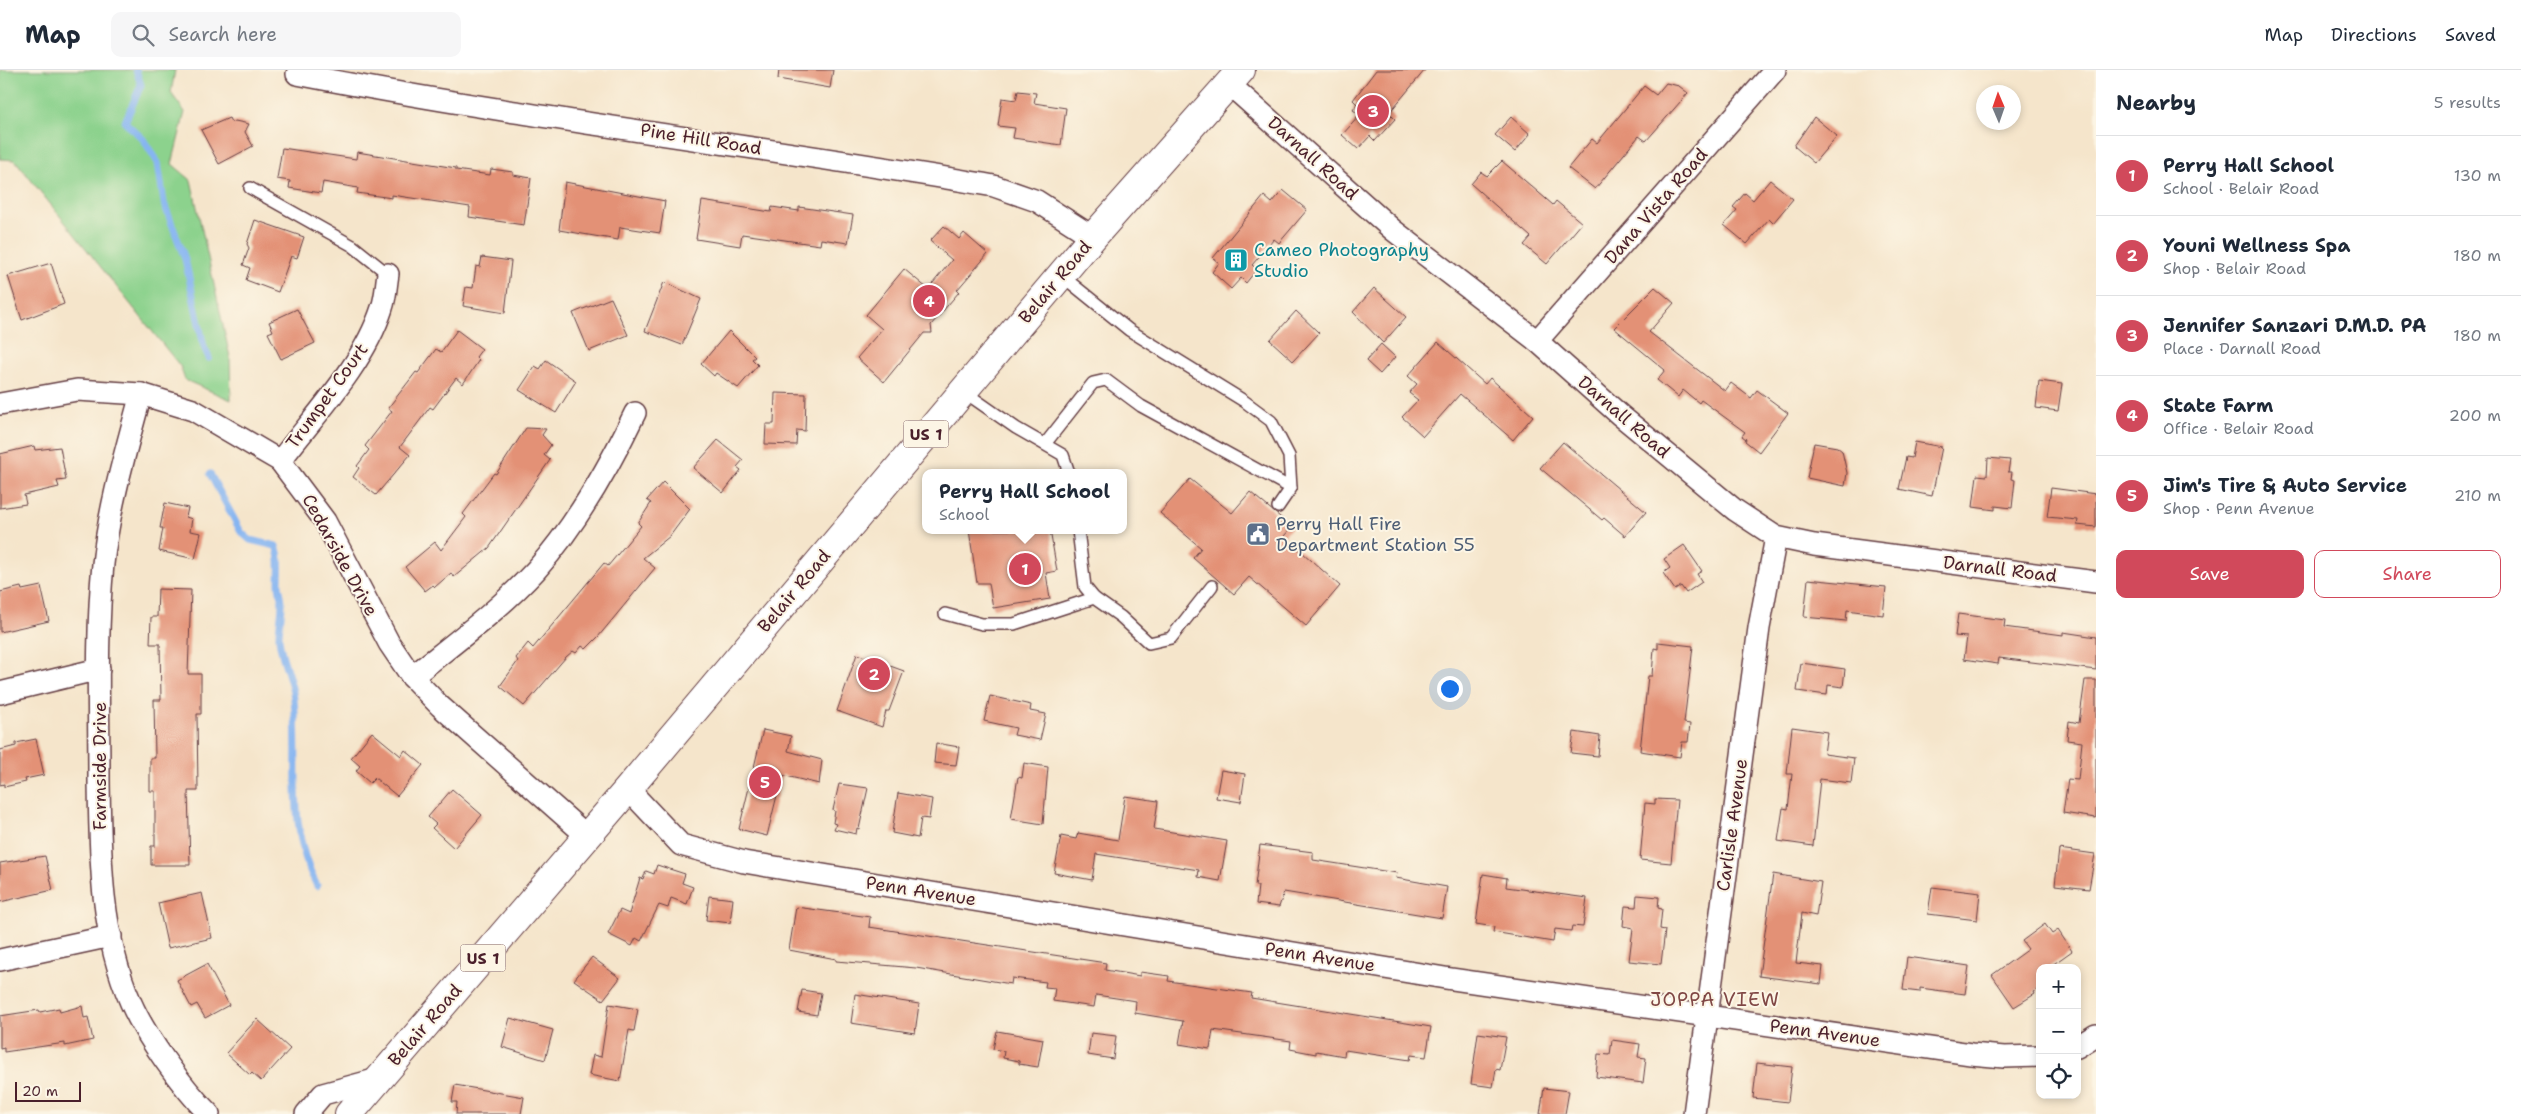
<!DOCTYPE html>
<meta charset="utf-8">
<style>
:root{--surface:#fff;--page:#f6f6f7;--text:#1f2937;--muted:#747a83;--line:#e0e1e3;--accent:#d1495b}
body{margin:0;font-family:"Shantell Sans",sans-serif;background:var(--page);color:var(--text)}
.controls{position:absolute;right:15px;bottom:15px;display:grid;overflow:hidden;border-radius:10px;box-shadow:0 2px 8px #0003}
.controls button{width:45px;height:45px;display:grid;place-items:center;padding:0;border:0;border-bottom:1px solid var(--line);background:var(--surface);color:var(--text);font:25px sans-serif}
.compass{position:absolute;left:1976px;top:15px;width:45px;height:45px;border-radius:50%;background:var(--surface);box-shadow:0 2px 8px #0003;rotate:358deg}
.scale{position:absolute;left:15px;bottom:12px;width:66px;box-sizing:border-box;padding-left:5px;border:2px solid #4a1f2b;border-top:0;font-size:14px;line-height:18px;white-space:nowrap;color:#4a1f2b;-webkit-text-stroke:4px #fcf5e5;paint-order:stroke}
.you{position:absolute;left:1449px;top:618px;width:18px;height:18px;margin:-12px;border:4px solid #fff;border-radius:50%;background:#1a73e8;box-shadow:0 0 0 8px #1a73e833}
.badge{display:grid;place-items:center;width:32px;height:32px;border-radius:50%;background:var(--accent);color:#fff;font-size:16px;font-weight:700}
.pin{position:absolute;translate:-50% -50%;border:2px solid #fff;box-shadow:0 1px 5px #0006}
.popup{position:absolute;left:922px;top:399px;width:205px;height:65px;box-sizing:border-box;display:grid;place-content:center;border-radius:10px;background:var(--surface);filter:drop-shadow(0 1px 4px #0005);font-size:16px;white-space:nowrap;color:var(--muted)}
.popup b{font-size:19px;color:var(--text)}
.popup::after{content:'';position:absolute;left:50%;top:100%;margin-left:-10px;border:10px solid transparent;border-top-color:var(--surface)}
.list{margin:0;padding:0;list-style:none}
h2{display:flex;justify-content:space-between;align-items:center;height:65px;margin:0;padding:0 20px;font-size:21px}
h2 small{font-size:16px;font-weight:400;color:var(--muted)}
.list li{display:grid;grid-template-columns:32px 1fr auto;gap:15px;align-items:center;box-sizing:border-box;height:80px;padding:0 20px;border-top:1px solid var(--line)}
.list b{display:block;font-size:19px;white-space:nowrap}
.list p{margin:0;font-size:16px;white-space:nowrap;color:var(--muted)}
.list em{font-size:16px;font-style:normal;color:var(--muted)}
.actions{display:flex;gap:10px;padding:15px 20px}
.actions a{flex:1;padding:11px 0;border:1px solid var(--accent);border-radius:10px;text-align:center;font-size:18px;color:var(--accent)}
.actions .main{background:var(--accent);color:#fff}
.icon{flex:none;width:28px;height:28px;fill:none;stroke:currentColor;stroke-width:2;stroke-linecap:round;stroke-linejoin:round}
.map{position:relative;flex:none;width:2096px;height:1044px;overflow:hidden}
header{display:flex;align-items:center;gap:30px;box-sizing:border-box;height:70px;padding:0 25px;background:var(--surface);border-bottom:1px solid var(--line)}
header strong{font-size:24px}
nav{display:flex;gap:28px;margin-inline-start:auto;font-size:18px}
.search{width:350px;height:45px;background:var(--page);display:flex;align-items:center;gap:12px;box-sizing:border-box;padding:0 18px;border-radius:10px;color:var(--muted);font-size:19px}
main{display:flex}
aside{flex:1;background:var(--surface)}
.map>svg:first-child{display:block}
</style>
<header>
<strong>Map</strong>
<div class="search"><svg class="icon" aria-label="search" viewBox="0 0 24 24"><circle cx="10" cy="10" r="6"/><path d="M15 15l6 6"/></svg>Search here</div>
<nav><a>Map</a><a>Directions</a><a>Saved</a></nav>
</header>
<main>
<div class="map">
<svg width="2096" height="1044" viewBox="0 0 2096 1044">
<rect width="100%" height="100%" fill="#fcf5e5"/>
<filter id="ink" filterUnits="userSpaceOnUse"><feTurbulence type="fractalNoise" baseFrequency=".02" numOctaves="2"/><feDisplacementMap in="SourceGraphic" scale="10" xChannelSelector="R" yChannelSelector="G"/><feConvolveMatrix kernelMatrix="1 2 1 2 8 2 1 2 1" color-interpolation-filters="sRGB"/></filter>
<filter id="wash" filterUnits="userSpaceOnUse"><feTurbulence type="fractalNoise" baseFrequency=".0096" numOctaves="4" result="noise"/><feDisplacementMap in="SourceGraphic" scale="20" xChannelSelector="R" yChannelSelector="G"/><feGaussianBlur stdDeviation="1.12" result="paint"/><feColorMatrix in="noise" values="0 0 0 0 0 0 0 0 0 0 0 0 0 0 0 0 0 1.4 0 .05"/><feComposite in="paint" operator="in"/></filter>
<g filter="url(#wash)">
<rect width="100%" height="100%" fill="#f5e5cb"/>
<!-- green -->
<polygon fill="#8cd28d" stroke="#6b785c" points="0,0 175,0 171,23 185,42 172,94 191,110 230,287 231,330 185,310 180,296 15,90 0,89"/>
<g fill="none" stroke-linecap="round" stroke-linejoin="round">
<!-- stream -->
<g stroke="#86b5f1" stroke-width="7">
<polyline points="136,0 141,15 125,52 143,69 158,93 164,133 185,189 204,277 209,288"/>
<path d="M210,404L241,462L250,470L276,476C281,488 279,501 279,514C279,520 282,526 282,533C282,544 279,555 279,567C280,588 292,607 294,629C300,691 286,758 317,816"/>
</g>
</g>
<g id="blocks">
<!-- building -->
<g fill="#e39176">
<polygon points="779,0 833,0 830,18 778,9"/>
<polygon points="1376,0 1425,0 1389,43 1395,49 1375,71 1370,66 1358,79 1342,65 1360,45 1353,40 1357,34 1353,30"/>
<polygon points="1666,13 1679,16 1688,23 1646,71 1639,66 1595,119 1568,98 1592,69 1597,73 1644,16 1656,25"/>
<polygon points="1018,21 1036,23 1034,33 1066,38 1061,75 1013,68 1015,58 998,56 1002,28 1016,30"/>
<polygon points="1511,47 1530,64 1515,82 1495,65"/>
<polygon points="1814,47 1837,66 1814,93 1794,76"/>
<polygon points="229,48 231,52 235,51 249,54 245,62 253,76 219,94 201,60"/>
<polygon points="282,78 356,89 357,82 456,98 456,100 490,105 491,99 513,102 513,105 531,108 524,155 469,147 470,137 392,125 392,128 357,123 358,118 323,112 321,123 289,118 290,111 277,109"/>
<polygon points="1502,91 1553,135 1556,131 1582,153 1547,194 1524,175 1531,167 1471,114 1481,102 1487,106"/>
<polygon points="1770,110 1793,129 1773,153 1769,149 1747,174 1724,155 1737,140 1733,137 1745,123 1753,130"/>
<polygon points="565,112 665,131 660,163 620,157 618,170 559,160"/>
<polygon points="1283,120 1307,140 1279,173 1274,169 1252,195 1257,199 1246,213 1241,208 1231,219 1212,202 1219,193 1213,188 1264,126 1272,133"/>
<polygon points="702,131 771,142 772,137 799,141 799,137 853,145 848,173 821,169 820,175 742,164 740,176 696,169"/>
<polygon points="255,150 304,167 297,188 291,186 278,222 246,210 250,198 243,195 249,178 247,174"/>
<polygon points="944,156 959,169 964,163 988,184 957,220 959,222 931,255 932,263 924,263 884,312 857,288 882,259 866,245 904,199 928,219 952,190 930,171"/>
<polygon points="482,187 511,191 505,243 463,236 466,217 473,218 476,196 480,197"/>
<polygon points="51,193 64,234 22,250 8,206"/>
<polygon points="664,212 701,229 682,275 645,261"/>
<polygon points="1655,217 1674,233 1649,262 1725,321 1731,313 1751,328 1757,320 1788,343 1759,382 1745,371 1746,369 1742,366 1745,362 1701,330 1699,333 1683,320 1678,327 1657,310 1665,300 1614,258"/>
<polygon points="1374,218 1406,247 1383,273 1353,242"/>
<polygon points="611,228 628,265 589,281 573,243"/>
<polygon points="297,239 315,273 281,289 268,263 273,261 269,252"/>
<polygon points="1296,241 1319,263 1293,291 1270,270"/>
<polygon points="457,260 482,279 476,287 479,290 463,314 456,308 433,339 430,337 400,377 410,385 376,425 353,407 359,398 357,396 369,380 365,376 392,341 388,338 416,302 418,303 436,279 441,282"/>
<polygon points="729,261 755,287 752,289 758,295 738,318 716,303 714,306 701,294"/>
<polygon points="1438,272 1485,314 1490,308 1533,346 1513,370 1460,324 1423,366 1402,347 1418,330 1409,323 1417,314 1408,306"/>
<polygon points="1381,274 1395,287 1380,304 1366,291"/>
<polygon points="546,290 576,311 556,343 519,320 535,296 540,299"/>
<polygon points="2039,311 2062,314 2058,341 2036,338"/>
<polygon points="775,323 806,324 805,361 797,360 796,375 765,374 766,354 774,354"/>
<polygon points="526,358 546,359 542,365 551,375 544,385 550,390 489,478 454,507 451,503 435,517 433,515 425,521 405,497 435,472 441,480 466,447 463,444 494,403 496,404"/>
<polygon points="718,370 743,390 737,397 741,400 723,423 693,398"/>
<polygon points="1563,372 1646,442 1625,466 1604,448 1602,450 1540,398"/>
<polygon points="1915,372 1942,377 1932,426 1899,419 1906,387 1912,388"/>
<polygon points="1814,373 1837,377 1842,381 1847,403 1845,416 1807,408"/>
<polygon points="34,376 35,380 60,377 66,410 57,411 59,417 24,425 26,434 0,438 0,384"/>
<polygon points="1988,388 2010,390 2008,402 2012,402 2011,409 2015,410 2012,438 1995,436 1995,440 1973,437 1977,405 1987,406"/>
<polygon points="1190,409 1232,443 1250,422 1292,457 1284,466 1340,516 1306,556 1249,507 1234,524 1193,488 1201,478 1160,443"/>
<polygon points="663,412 690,439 670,466 643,488 655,498 598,567 586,579 582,576 576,583 573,581 566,587 524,636 500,616 518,591 516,588 528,573 533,578 604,493 608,496 641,456 638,453 651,433 647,430"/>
<polygon points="2051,418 2096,424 2096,457 2077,455 2078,450 2047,447"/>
<polygon points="165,433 188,438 186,447 192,449 190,461 201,463 195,489 159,481 163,458 160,458"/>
<polygon points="969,460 1050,460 1057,501 1046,503 1050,529 993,538 989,513 977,513"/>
<polygon points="1684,475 1702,501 1697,504 1702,512 1686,523 1681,516 1675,520 1663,503 1670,498 1664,489"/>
<polygon points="1808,509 1886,517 1883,545 1847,540 1846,551 1804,547"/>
<polygon points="41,516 49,551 0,562 0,522 21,517 22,520"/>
<polygon points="158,519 191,520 188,604 201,604 201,644 197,644 198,721 188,721 190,795 151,795 151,776 155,776 155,721 150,721 150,688 155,688 154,630 161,630 160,574 150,574 151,547 157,547"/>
<polygon points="1958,544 2005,550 2004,557 2063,565 2063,562 2096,567 2096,600 1999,588 1998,594 1964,589 1967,567 1955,566"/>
<polygon points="1658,572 1693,576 1684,653 1690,654 1688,672 1682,672 1680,687 1640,681 1648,606 1652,606 1654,578 1658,579"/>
<polygon points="857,584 904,601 889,641 886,641 882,657 837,641"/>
<polygon points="1801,593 1845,599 1843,617 1828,615 1827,625 1797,621"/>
<polygon points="2085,610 2096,610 2096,748 2063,743 2068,709 2078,710 2082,672 2067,670 2069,651 2079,653"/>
<polygon points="990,626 1031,635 1030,641 1046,644 1040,670 1014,665 1016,658 984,651"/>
<polygon points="1792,657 1827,662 1824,684 1854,688 1851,713 1820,709 1813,776 1778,771 1783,738 1788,739 1792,704 1787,704"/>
<polygon points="763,660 791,666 788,681 822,690 819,714 782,705 767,766 739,759"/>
<polygon points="372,662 401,686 405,680 423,695 397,726 375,708 370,713 356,701 360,696 351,688"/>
<polygon points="1574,662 1600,666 1598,686 1571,683"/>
<polygon points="36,669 44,705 25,709 26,712 4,717 4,714 0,715 0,680 16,676 16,673"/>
<polygon points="936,673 959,677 956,695 934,693"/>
<polygon points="1024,693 1048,697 1043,754 1011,749 1018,707 1022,708"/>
<polygon points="1221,700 1245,704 1241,732 1216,728"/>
<polygon points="839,714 868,718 859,759 857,758 856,764 834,759 836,754 833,753 835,741 833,740"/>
<polygon points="452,719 482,745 454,778 432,758 436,754 428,747"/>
<polygon points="898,723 932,729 929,749 921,748 918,768 892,763"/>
<polygon points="1125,726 1158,731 1154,759 1227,771 1220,811 1198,807 1199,800 1096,784 1092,810 1054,803 1061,766 1076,769 1078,763 1118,770"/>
<polygon points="1655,729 1677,730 1671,793 1640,790 1645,733 1655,734"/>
<polygon points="1260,775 1313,782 1313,790 1397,803 1396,808 1447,817 1442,848 1284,822 1279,837 1256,834 1258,816 1255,816"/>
<polygon points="2059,779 2095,784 2089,819 2055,815"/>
<polygon points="45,786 53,820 0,832 0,793"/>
<polygon points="657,795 685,804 682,813 693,817 687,834 671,828 668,838 659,835 641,871 636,868 632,876 608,864 620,840 629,844 640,808 643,809 646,801 654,804"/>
<polygon points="1483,804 1507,808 1506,817 1587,828 1583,857 1572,856 1571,861 1555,859 1553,872 1493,862 1494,857 1476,854"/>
<polygon points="1773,804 1821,812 1816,846 1802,843 1796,893 1823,896 1821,914 1759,906"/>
<polygon points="1932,817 1980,823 1977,850 1928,844"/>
<polygon points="202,823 212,868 168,878 158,833"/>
<polygon points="1637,825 1659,827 1658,838 1662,839 1660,859 1665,860 1661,894 1629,891 1633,858 1623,856 1625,836 1636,837"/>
<polygon points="709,826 733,829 730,853 706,850"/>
<polygon points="796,837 870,847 869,857 1106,893 1105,900 1140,906 1140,902 1169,906 1168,911 1252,923 1251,928 1431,957 1426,987 1411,985 1410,990 1345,980 1344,986 1316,981 1316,984 1290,979 1291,971 1213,960 1210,979 1179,974 1183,951 1135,943 1136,931 1096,925 1094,937 1053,931 1055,918 1045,917 1046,912 1012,908 1011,914 916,898 836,891 836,889 789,880"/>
<polygon points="2045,854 2052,864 2058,860 2072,881 2048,898 2040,898 2040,918 2034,922 2035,924 2014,937 1992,905 2028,879 2022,871"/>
<polygon points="592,887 620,908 603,930 574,910"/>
<polygon points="1907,887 1969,896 1965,924 1920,918 1920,922 1903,920"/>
<polygon points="207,894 229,935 205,948 197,934 191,937 177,910"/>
<polygon points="802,920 821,923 817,945 798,942"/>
<polygon points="855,924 919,934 915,963 851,953"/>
<polygon points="609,934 638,939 634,961 629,960 620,1011 589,1005 593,985 601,987"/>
<polygon points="82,936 84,948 88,947 93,970 65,976 65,973 4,982 4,978 0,979 0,946 39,940 40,942 59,938 60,942"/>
<polygon points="510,948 553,960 545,990 502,977"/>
<polygon points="257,949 290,979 261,1011 252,1003 250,1005 226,983"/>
<polygon points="997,961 1043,969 1038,997 1019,994 1019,991 1003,988 1004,981 993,979"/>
<polygon points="1091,963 1116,966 1113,989 1088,985"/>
<polygon points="1478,963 1506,967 1500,1000 1496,999 1493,1017 1471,1014"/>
<polygon points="1612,970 1640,974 1638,987 1646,988 1643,1013 1596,1007 1598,984 1610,985"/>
<polygon points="1757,993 1792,997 1788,1032 1753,1028"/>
<polygon points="455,1015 524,1027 521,1044 456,1044 457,1032 452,1032"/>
<polygon points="1544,1018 1569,1021 1565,1044 1540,1044"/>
</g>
</g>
</g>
<g filter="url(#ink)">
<use href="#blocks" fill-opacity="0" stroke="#643d43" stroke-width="1"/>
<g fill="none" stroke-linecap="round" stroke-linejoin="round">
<!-- service casing -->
<g stroke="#643d43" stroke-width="14">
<g id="service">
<polyline points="250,118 353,176 388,204"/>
<polyline points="1061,205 1129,260 1244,331 1271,351 1289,386 1291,418 1278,437"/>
<polyline points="963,321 1016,358 1063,385 1069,403"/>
<polyline points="1045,374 1093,313 1106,310 1141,336 1291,418"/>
<polyline points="1078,460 1085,517 1094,528 1121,547 1149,573 1171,568 1212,516"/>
<polyline points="945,544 982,554 1014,554 1094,528"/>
</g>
</g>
<!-- minor casing -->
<g stroke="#643d43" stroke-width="24">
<g id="minor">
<path d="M297,4C528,49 762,76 994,116L1037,131L1093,167"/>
<polyline points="1229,14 1393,160 1537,271 1620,345 1735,440 1776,467 1814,475 2096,512"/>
<polyline points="1537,271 1775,0"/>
<path d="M141,324C126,380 109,437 103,494C96,566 99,638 99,710C100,785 100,863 131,933C146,967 182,1017 209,1044"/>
<polyline points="0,334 77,320 141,324 193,340 280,391 325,451 389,573 412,607 440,636 587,766"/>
<path d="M280,391C316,344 364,294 382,238C386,227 386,215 388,204"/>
<path d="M412,607C454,573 499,540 536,500C577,454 608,399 635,343"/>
<polyline points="0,623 99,599"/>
<polyline points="628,719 681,775 744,792 1445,908 1971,984 2004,987 2040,986"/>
<polyline points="0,890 111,866"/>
<polyline points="2077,977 2096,965"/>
<polyline points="306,1044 323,1024 378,1009"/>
<polyline points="1694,1044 1759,558 1776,467"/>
</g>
</g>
<!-- trunk casing -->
<g stroke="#643d43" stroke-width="30">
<polyline id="trunk" points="349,1044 628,719 1093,167 1241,0"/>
</g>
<!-- service -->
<use href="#service" stroke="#fff" stroke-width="11"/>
<!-- minor -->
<use href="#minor" stroke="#fff" stroke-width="21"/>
<!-- trunk -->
<use href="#trunk" stroke="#fff" stroke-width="28"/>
</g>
</g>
<!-- icons -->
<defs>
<g id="building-square" transform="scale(1.25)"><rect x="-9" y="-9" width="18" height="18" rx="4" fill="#0f9aa8" stroke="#fcf5e5"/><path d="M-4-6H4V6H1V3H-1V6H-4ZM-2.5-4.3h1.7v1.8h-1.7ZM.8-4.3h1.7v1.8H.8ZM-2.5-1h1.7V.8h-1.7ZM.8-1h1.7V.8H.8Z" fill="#fff"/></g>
<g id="civic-square" transform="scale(1.25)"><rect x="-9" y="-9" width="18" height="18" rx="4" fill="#5c6f8a" stroke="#fcf5e5"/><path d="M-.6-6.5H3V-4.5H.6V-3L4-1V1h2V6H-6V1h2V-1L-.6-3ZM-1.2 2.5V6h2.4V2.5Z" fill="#fff"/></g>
</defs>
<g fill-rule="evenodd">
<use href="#building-square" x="1236" y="190"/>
<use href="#civic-square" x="1258" y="464"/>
</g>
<g text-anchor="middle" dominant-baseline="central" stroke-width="4" stroke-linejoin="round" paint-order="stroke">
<!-- shield labels -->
<g fill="#fcf5e5" stroke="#7f5f63" stroke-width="1">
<rect x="903.5" y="350.5" width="45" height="27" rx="4"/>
<rect x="460.5" y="874.5" width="45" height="27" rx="4"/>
</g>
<g font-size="16" font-weight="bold" fill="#4a1f2b">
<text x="926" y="364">US 1</text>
<text x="483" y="888">US 1</text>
</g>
<!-- street labels -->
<g font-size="18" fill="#4a1f2b" stroke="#fcf5e5">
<text transform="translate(701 69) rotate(9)">Pine Hill Road</text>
<text transform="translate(1313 88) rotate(42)">Darnall Road</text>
<text transform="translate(1656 136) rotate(-49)">Dana Vista Road</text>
<text transform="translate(1055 212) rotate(-50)">Belair Road</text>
<text transform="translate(327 326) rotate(-54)">Trumpet Court</text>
<text transform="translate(1624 347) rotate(41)">Darnall Road</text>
<text transform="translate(340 485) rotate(61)">Cedarside Drive</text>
<text transform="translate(2000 499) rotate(7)">Darnall Road</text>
<text transform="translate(794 521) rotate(-50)">Belair Road</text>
<text transform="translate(100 696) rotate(-90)">Farmside Drive</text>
<text transform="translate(1732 755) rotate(-82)">Carlisle Avenue</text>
<text transform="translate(921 821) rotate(9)">Penn Avenue</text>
<text transform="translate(1320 887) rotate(9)">Penn Avenue</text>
<text transform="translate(425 955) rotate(-49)">Belair Road</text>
<text transform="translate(1825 963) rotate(8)">Penn Avenue</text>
</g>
<!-- culture labels -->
<g font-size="18" fill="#0d838f" stroke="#fcf5e5" text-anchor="start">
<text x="1254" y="180">Cameo Photography<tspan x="1254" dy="21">Studio</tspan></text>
</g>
<!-- service labels -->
<g font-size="18" fill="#4e5e75" stroke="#fcf5e5" text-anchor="start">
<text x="1276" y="454">Perry Hall Fire<tspan x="1276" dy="21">Department Station 55</tspan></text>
</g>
<!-- neighbourhood labels -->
<g font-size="19" letter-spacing="1" fill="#804745" stroke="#fcf5e5">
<text x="1715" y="929">JOPPA VIEW</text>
</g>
</g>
</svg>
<div class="controls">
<button>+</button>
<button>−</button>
<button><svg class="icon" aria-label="locate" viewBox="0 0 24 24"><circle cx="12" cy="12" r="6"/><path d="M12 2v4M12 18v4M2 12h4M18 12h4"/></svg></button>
</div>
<svg class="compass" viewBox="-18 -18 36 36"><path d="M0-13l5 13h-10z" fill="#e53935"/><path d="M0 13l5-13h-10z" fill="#747a83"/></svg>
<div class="scale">20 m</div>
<div class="you"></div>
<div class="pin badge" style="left:1025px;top:499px">1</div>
<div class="popup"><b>Perry Hall School</b>School</div>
<div class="pin badge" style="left:874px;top:604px">2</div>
<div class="pin badge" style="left:1373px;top:41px">3</div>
<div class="pin badge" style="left:929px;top:231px">4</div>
<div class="pin badge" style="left:765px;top:712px">5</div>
</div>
<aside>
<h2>Nearby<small>5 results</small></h2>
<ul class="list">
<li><span class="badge">1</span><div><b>Perry Hall School</b><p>School · Belair Road</p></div><em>130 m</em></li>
<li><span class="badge">2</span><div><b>Youni Wellness Spa</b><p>Shop · Belair Road</p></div><em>180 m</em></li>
<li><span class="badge">3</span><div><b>Jennifer Sanzari D.M.D. PA</b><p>Place · Darnall Road</p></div><em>180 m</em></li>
<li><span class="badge">4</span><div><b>State Farm</b><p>Office · Belair Road</p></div><em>200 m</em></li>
<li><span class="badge">5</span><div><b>Jim's Tire &amp; Auto Service</b><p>Shop · Penn Avenue</p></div><em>210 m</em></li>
</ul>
<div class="actions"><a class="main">Save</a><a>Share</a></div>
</aside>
</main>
